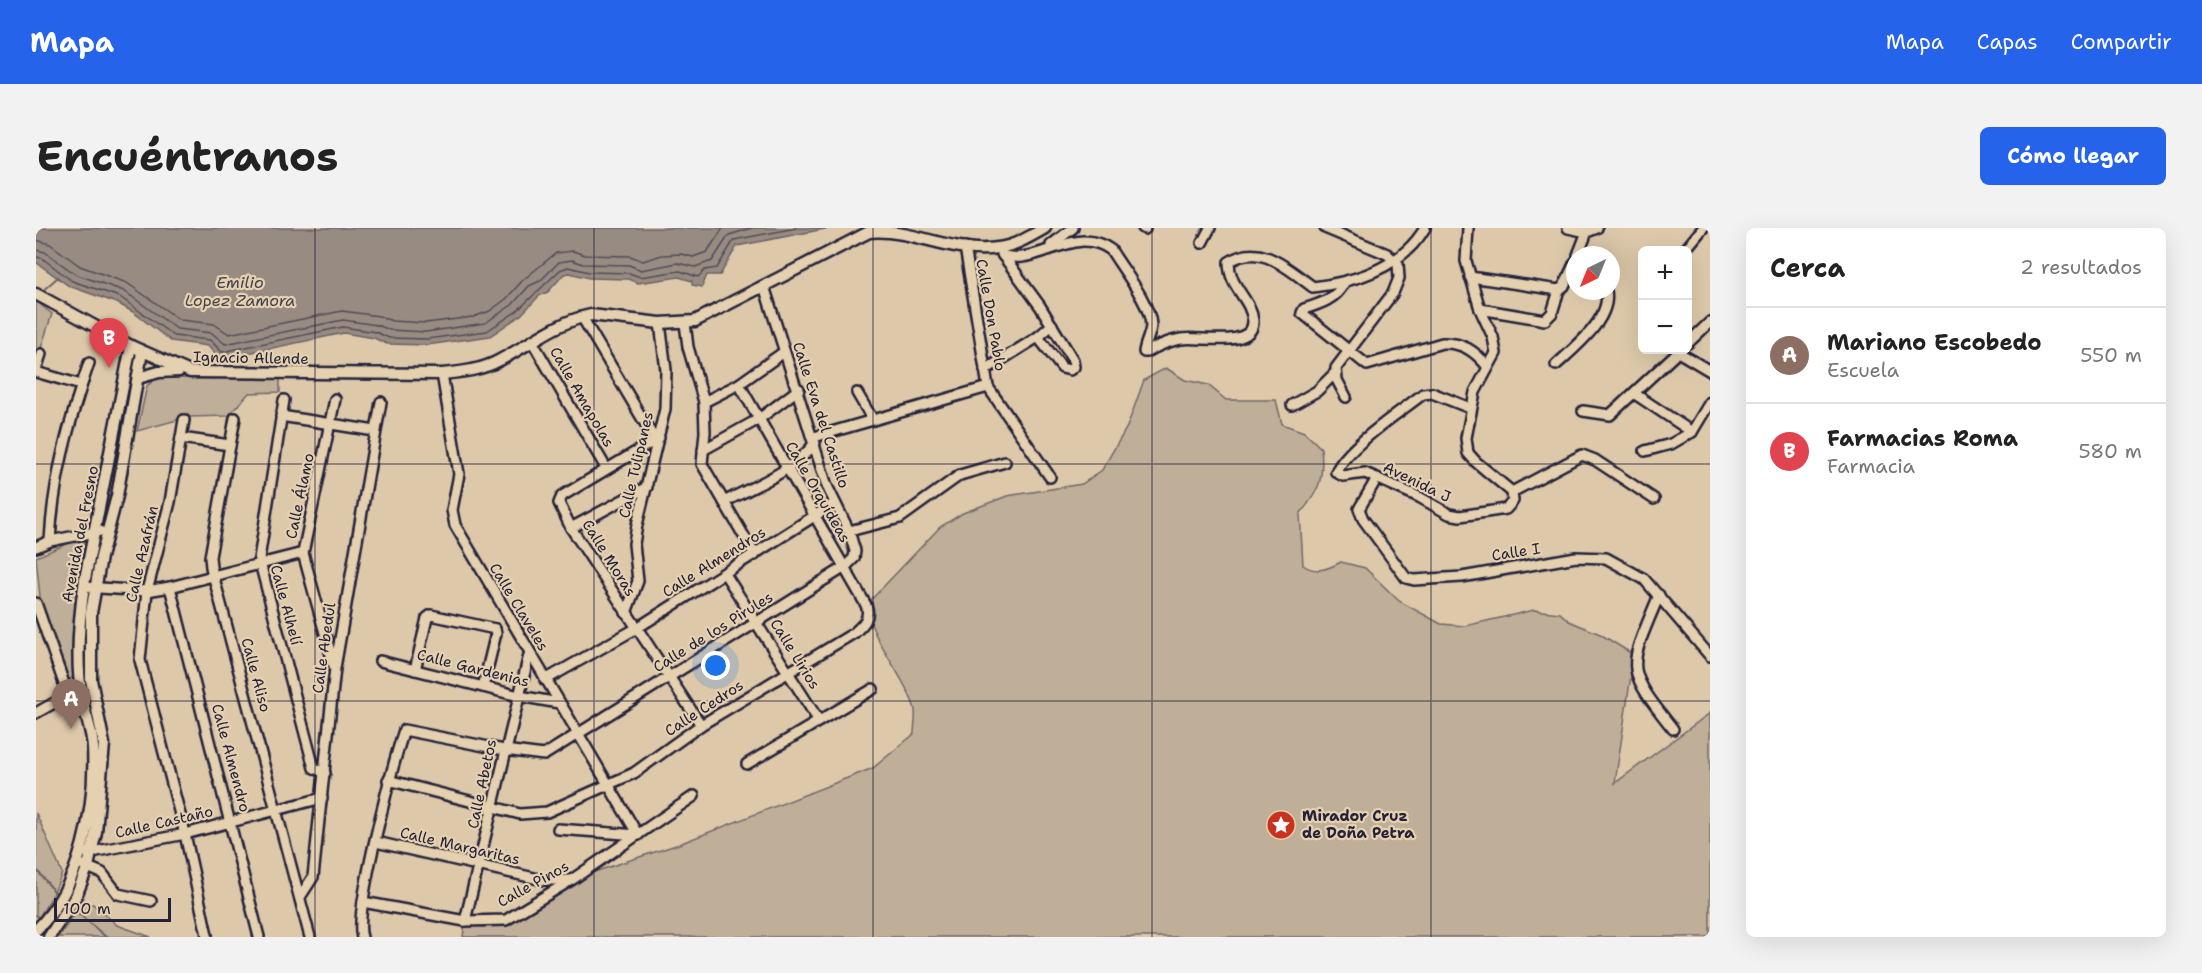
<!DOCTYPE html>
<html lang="es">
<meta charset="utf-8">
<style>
:root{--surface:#fff;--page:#f2f2f2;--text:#222;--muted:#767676;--line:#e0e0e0;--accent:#2563eb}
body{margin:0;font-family:"Shantell Sans",sans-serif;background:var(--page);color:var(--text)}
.controls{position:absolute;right:18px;top:18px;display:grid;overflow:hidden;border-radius:9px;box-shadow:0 6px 24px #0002}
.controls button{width:54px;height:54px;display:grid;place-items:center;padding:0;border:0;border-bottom:2px solid var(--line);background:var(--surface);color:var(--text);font:30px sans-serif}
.compass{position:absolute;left:1530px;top:18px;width:54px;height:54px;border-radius:50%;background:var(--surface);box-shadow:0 6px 24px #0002;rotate:223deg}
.scale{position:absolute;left:18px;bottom:15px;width:117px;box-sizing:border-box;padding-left:6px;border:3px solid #22223b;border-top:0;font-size:16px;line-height:21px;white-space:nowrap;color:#22223b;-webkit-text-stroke:4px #e5d0af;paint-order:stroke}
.you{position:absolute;left:680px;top:438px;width:21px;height:21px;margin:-15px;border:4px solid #fff;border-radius:50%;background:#1a73e8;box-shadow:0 0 0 9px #1a73e833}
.badge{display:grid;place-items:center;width:39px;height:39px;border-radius:50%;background:var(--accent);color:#fff;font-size:20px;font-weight:700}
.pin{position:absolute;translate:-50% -50px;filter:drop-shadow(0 2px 3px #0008)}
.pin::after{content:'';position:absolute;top:32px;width:21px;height:18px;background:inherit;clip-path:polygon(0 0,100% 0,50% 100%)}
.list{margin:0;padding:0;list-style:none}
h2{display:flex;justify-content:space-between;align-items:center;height:78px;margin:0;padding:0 24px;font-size:26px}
h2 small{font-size:20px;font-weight:400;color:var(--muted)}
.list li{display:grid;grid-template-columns:39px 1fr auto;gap:18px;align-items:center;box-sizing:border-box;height:96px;padding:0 24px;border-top:2px solid var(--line)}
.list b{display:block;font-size:22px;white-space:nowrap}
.list p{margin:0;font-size:20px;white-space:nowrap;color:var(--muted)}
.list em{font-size:20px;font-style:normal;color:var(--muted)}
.map{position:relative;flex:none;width:1674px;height:709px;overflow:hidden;border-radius:9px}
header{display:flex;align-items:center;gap:36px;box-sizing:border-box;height:84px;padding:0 30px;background:var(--accent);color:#fff}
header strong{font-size:28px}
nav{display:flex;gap:33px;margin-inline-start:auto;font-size:21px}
.intro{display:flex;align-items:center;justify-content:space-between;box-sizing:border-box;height:144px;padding:0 36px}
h1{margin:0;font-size:42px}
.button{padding:15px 27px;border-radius:9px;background:var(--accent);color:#fff;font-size:21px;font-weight:700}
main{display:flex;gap:36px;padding:0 36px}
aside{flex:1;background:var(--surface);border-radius:9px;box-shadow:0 6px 24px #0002}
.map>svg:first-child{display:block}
</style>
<header>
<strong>Mapa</strong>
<nav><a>Mapa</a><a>Capas</a><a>Compartir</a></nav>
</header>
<div class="intro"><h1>Encuéntranos</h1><a class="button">Cómo llegar</a></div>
<main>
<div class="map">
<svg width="1674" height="709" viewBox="0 0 1674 709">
<rect width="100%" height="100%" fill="#ddc9aa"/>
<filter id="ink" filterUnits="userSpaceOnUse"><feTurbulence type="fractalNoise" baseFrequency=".0167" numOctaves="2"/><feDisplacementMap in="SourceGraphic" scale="12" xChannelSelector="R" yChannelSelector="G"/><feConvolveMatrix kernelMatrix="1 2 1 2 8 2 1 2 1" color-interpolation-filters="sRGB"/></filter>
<g filter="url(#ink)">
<!-- green -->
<g fill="#bfae98" stroke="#70686a" stroke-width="1.5">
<polygon points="0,73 16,86 4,123 0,122"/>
<path d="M1130,140L1149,152L1172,157L1190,172H1240L1246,196L1268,204L1285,220C1288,251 1284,262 1264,286L1267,337C1280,346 1292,341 1305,334L1329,340L1363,373L1405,396L1429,398L1498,382L1524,385L1533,393L1564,406L1598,427L1579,555L1674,485V709H427L429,693L446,699L470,692L537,651L643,616L837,540L878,506C878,497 881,485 878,478C866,443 836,415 830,377L904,299L927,285L971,268L1046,256L1066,242L1091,199L1108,152Z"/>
<polygon points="121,150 244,151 244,164 213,165 192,188 152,189 101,203 111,158"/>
<polygon points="38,313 52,313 36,425 39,449 32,452 5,378 0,329"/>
<polygon points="0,585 26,645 17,667 3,689 0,688"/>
<polygon points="57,676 81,697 115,709 22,709 45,678"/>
</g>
<!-- water -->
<polygon fill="#988b82" stroke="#696166" stroke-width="1.5" points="0,0 794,0 701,18 684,47 671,47 666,59 656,57 656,53 643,49 602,55 592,51 553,50 534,45 528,46 512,64 503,68 485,87 454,108 391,117 351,116 338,110 308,105 183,131 172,118 135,113 97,84 81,75 33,58 0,34"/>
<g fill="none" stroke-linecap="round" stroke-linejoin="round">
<!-- shore -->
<g stroke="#514c57" stroke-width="1.5">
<polyline points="0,12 14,16 44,38 91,55 144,92 178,96 193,106 306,83 343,88 356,93 390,95 437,89 454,83 470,71 487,52 520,25 537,23 549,27 594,28 607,33 626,27 645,26 657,29 671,24 687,0"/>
<polyline points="0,22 9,24 39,46 88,63 141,101 176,105 189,116 307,92 341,97 354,102 390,104 449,95 476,77 493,58 504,53 523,34 536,32 547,36 593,37 605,42 642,35 659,39 676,33 693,7 716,0"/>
<polyline points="0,29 6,30 36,53 84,69 138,108 174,112 186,124 307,99 340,104 353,110 391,111 451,103 481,83 524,42 532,39 553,44 593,45 604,49 644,43 662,49 669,42 681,40 698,12 760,0"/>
</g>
<!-- stream -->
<g stroke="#696166" stroke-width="2">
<polyline points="4,65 22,49"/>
<polyline points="0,641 22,668"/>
<polyline points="36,680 70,709"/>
</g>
<!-- minor casing -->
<g stroke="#22223b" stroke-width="14">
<g id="minor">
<polyline points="1107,0 1109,1"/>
<polyline points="1289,0 1351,26 1362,36 1363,50 1357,65 1300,140 1301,152 1310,169"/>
<path d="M1432,0L1430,33L1444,81L1457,109L1460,125L1439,164L1430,210L1432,225L1440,234L1476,264L1477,273L1470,281L1424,288L1413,286L1383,269L1329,245L1307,248L1300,244C1311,219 1364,184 1387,166L1396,165L1434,180"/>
<polyline points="1532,0 1551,4"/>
<polyline points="1166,15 1174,0"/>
<polyline points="1015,17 1037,0"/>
<polyline points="929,19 952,159 1014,249"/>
<polyline points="1649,22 1667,0"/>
<polyline points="966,26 1004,78 1037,132 1038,139 1034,142 1026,140 1002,109"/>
<polyline points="1542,27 1551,4 1561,0"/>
<path d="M967,28C973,29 980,30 986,29C1018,25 1044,0 1075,22C1087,42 1114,75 1115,97C1115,106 1109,115 1108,124H1111C1121,118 1133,113 1145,111C1163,108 1218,121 1217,93C1215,70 1193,60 1193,34C1224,13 1252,41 1277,59C1319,54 1366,39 1389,0"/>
<polyline points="1434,49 1523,62"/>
<path d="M1308,55C1300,71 1284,76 1268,81L1266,85L1331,137L1406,115C1426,114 1439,123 1451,138"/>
<polyline points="1444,81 1509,92 1516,85 1523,62 1528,58 1539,34"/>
<polyline points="546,89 619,212"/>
<polyline points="649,95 652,119 668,174 669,204 666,236 719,327"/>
<polyline points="496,113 570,240"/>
<polyline points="1652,115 1674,94"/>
<polyline points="1642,124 1674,143"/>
<path d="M1520,137C1538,120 1576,91 1570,63"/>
<polyline points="0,142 5,126"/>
<polyline points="949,142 1002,109 1016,97"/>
<polyline points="0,144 45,157"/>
<polyline points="406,146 423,246 416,282 419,297 602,607"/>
<polyline points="821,165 837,192"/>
<polyline points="1599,166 1656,204"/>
<polyline points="248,172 223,331 278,540 289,545"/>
<polyline points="668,174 703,156 748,124"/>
<polyline points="1256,177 1281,163 1299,145"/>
<polyline points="1547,183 1574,187 1644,122"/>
<polyline points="245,188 339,203"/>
<polyline points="199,190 174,329 175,339 274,709"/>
<polyline points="148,192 134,274 111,363 104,432 149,606 171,707"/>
<polyline points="778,209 952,159"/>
<polyline points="145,210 194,217"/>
<polyline points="623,210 526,268 523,275 535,300 665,497"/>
<polyline points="667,222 723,191 763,161"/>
<polyline points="1609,223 1635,216 1656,204 1674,174"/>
<polyline points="1341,250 1323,281 1327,291 1370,350 1378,352 1426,349 1540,329 1570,330 1608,351 1674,428"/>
<polyline points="1476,264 1546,227 1559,232 1618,271"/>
<path d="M688,274C720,257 756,244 779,215"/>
<polyline points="535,300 611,259"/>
<polyline points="813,303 864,290 924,247 969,234"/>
<path d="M14,313C17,252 33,193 53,135"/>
<polyline points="0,319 14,313 64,303"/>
<polyline points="689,346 783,493"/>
<polyline points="48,359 111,363 134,359 267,325"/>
<polyline points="134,359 223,709"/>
<path d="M1623,367C1593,441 1586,437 1637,501"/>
<polyline points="0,375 32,467"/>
<polyline points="590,385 602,353 598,316 601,297 629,181 630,142 624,95"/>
<polyline points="344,433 483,468 523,475"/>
<polyline points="298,438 267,325 299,171"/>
<polyline points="379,442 391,390 395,387 459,401"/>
<polyline points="509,452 601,400 799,275"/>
<polyline points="447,459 460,405 459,401"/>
<polyline points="0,485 45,460"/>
<polyline points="711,536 837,461"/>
<path d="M352,552L484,586L511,584L598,545L665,497L818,405C827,397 835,390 830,377L703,156"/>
<polyline points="522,601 602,607"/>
<polyline points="340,614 507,652 534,652"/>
<polyline points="51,625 149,606 286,570"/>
<polyline points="47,637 66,645 82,666 115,673"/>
<polyline points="264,669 277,649 299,440 345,174"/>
<polyline points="327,674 429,693 470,692 537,651 658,568"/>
<polyline points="429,693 493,427"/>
<path d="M326,709C317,685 358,533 368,502L468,522L508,527L809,339L818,330L819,323L813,303L791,258L728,58"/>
</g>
</g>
<!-- tertiary casing -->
<g stroke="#22223b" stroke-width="15">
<g id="tertiary">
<path d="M0,66L95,118L154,144L406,146C426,144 446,142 464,132C495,116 520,94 555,87L624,95L659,93L833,4C877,0 918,27 962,20C979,18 995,8 1009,0"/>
<polyline points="102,150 123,144 143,143"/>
<path d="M0,702C45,659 60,579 57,519C56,502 49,487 46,470C39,432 43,390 49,351L95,118"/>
<polyline points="13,709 40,668 52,638 60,604 68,516 55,452 55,385 65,329 81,268 106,124"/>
</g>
</g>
<!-- minor -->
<use href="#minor" stroke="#e5d0af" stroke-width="9"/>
<!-- tertiary -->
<use href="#tertiary" stroke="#e5d0af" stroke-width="10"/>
</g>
</g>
<!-- grid -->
<path fill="none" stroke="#22223b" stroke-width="1.5" stroke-opacity="0.55" d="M279,0V709M558,0V709M837,0V709M1116,0V709M1395,0V709M0,236H1674M0,473H1674"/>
<!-- icons -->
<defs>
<g id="sight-disc" transform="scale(1.5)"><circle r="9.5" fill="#c8321e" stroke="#e5d0af"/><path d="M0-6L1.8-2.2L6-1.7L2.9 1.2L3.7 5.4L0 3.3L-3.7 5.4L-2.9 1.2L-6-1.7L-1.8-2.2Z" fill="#fff"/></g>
</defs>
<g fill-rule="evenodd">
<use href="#sight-disc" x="1245" y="597"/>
</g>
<g text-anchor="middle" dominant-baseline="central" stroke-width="4.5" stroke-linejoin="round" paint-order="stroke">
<!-- street labels -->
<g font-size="15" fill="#22223b" stroke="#e5d0af">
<text transform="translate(955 87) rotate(80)">Calle Don Pablo</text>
<text transform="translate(215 130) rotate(1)">Ignacio Allende</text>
<text transform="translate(546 169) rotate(60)">Calle Amapolas</text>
<text transform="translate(785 187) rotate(72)">Calle Eva del Castillo</text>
<text transform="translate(600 237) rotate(-77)">Calle Tulipanes</text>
<text transform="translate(1381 254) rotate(26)">Avenida J</text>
<text transform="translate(782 264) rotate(60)">Calle Orquídeas</text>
<text transform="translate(264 268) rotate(-78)">Calle Álamo</text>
<text transform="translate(44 306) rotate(-79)">Avenida del Fresno</text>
<text transform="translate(1480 324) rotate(-9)">Calle I</text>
<text transform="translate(106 326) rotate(-77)">Calle Azafrán</text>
<text transform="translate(573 330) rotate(58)">Calle Moras</text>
<text transform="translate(678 334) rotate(-32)">Calle Almendros</text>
<text transform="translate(250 377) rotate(75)">Calle Alhelí</text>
<text transform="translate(483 379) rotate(59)">Calle Claveles</text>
<text transform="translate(677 404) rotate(-32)">Calle de los Pirules</text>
<text transform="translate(288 420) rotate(-82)">Calle Abedul</text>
<text transform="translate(759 426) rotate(58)">Calle Lirios</text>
<text transform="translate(437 440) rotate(14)">Calle Gardenias</text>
<text transform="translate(220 447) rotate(75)">Calle Aliso</text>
<text transform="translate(668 480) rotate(-33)">Calle Cedros</text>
<text transform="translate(195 530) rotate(75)">Calle Almendro</text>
<text transform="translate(446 556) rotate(-78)">Calle Abetos</text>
<text transform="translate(128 594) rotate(-13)">Calle Castaño</text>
<text transform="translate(424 618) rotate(13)">Calle Margaritas</text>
<text transform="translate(497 656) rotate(-29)">Calle Pinos</text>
</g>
<!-- poi labels -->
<g font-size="15" font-weight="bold" fill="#22223b" stroke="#e5d0af" text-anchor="start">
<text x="1266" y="588">Mirador Cruz<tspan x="1266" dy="17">de Doña Petra</tspan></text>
</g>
<!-- water labels -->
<g font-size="16" font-style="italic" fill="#454250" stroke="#e5d0af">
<text x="204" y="54">Emilio<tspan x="204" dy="18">Lopez Zamora</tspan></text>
</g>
</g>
</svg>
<div class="controls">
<button>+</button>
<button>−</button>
</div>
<svg class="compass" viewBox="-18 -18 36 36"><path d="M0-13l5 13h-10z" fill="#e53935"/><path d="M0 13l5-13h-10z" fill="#767676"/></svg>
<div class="scale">100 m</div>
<div class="you"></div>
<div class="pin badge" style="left:35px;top:501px;background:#8d6e63">A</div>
<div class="pin badge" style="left:73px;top:140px;background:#e0444e">B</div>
</div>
<aside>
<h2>Cerca<small>2 resultados</small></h2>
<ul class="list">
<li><span class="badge" style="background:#8d6e63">A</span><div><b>Mariano Escobedo</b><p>Escuela</p></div><em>550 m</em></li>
<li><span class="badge" style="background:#e0444e">B</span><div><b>Farmacias Roma</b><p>Farmacia</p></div><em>580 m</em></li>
</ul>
</aside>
</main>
